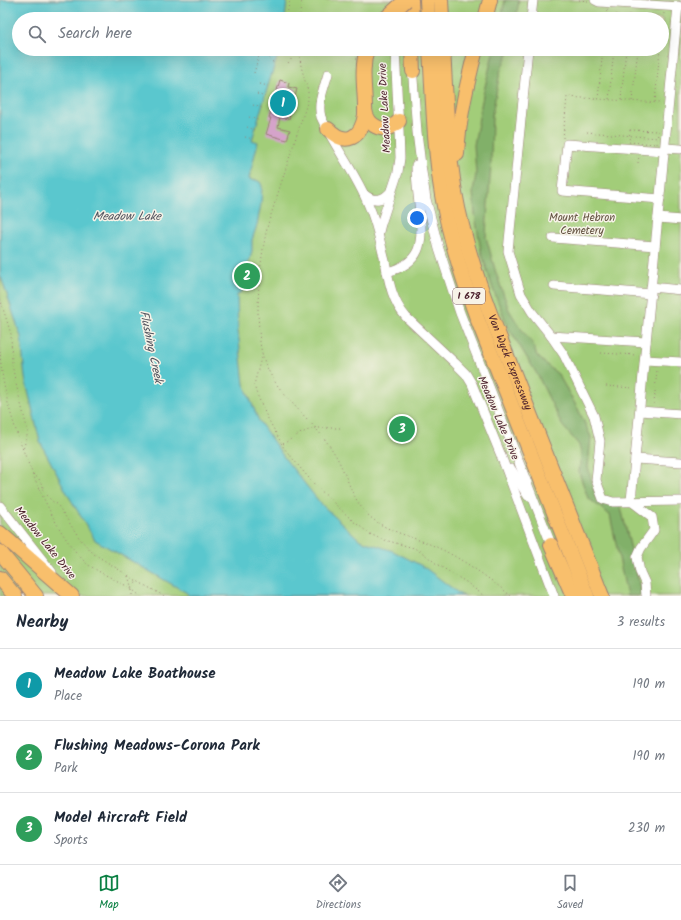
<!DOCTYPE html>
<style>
:root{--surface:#fff;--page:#f6f6f7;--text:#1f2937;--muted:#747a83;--line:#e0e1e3;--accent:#0b8043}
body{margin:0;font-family:Kalam,sans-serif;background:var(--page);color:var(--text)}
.you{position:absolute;left:417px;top:218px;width:14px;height:14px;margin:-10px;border:3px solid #fff;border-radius:50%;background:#1a73e8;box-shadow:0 0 0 6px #1a73e833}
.badge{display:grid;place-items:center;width:26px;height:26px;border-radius:50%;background:var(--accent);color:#fff;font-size:13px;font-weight:700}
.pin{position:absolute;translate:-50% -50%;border:2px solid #fff;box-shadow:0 1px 4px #0006}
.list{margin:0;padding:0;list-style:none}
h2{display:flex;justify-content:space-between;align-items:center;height:52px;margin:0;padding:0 16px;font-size:17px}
h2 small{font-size:13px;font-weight:400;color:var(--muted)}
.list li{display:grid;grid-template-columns:26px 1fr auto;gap:12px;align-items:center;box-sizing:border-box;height:72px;padding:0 16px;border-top:1px solid var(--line)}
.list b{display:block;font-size:15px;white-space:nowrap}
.list p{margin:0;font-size:13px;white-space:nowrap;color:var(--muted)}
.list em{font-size:13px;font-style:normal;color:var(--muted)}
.icon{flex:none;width:22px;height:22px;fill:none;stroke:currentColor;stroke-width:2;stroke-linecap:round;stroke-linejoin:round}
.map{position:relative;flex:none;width:681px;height:596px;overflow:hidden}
.search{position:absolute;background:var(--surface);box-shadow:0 4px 16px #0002;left:12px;right:12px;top:12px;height:44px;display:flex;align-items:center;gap:10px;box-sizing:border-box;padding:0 14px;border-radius:22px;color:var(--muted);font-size:15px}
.sheet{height:268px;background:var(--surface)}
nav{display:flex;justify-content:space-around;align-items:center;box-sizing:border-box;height:56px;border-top:1px solid var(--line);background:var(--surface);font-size:11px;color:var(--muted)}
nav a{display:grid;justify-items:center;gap:2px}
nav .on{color:var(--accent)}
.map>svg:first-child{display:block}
</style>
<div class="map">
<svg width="681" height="596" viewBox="0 0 681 596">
<rect width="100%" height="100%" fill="#f7f3e8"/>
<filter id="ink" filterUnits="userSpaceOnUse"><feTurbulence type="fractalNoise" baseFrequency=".025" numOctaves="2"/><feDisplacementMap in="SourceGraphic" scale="8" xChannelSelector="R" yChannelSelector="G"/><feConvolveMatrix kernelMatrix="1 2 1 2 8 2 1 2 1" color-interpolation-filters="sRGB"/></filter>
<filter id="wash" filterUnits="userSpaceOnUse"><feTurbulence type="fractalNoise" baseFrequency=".012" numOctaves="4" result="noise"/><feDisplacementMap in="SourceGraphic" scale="16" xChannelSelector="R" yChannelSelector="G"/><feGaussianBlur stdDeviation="0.9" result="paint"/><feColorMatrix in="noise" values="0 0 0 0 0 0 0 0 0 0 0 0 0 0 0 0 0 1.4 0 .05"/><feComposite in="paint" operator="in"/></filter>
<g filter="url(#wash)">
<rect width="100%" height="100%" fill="#ebe2c1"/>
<!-- green -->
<path fill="#a2cd79" stroke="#767652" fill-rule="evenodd" d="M0,0H681V596H0ZM19,19H662V49H19Z"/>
<!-- forest -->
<g fill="#81b069" stroke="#66684a">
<polygon points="505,0 519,0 516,19 501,19"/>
<polygon points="494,49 510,49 500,72 492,115 491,165 487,218 486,237 496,273 509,310 519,326 532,343 537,356 549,367 558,374 578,409 591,437 588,467 596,498 607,503 620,503 642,596 627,596 610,515 588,498 579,473 581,453 579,445 562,425 537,374 508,327 493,289 481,251 475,215 473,192 476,174 474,145 483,95"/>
</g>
<!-- water -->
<polygon fill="#5ac7ce" stroke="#52737c" points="0,0 287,0 285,19 19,19 19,49 280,49 270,79 252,140 258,142 250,174 249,179 254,181 256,180 260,182 262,186 261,204 257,225 252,240 252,251 250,259 247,265 246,288 237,295 238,331 244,384 259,421 286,460 321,504 360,540 393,551 424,567 461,595 465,596 189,596 187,593 95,540 68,495 40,442 25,378 21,337 0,274"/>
<g id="blocks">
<!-- building -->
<polygon fill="#d5a3ca" points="280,80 289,83 288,87 297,89 289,119 280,117 278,127 290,130 287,140 266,134 271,118 269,118"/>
</g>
</g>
<g filter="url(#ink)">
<use href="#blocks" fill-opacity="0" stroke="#9a8076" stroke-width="1"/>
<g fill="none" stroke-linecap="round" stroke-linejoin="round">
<!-- minor casing -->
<g stroke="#9a8076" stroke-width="10">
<g id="minor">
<polyline points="595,0 599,2 681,7"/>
<polyline points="531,19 533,0"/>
<polyline points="528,49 508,251 521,294 532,312 551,336 564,355 594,416 600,441 596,480 603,499 613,502 681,501"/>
<polyline points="412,65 417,132 421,165 426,199 439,249 460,313 553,549"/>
<path d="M328,74C324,88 317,103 321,117C335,148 357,175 369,206C377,224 380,242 385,261C389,282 392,301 406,317L455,363L466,374L472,384L500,453L554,596"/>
<polyline points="665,148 681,149"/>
<path d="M364,194C373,202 383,201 391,191"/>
<polyline points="660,199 562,191 567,144 664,151"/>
<polyline points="658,218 681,220"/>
<polyline points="379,232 381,224 398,172 400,158 399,130 395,49"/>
<polyline points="553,238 655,246"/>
<path d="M387,272C422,263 423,243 420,212C418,196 416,181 416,165"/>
<polyline points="554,286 651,294"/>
<polyline points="651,287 681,290"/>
<polyline points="551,336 646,342"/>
<polyline points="645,360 681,362"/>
<polyline points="640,411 681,414"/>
<polyline points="635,459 681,462"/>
<polyline points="511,469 528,496"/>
<polyline points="631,501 678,6"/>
<polyline points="631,501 652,517 654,530 641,548 637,557 640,572 645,583 646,596"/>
<polyline points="0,506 52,572"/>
</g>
</g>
<!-- highway casing -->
<g stroke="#9a8076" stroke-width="16">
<g id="highway">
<polyline points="411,0 412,19"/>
<polyline points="427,0 428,19"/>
<polyline points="441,0 442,19"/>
<polyline points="485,19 490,0"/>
<polyline points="412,49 413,71"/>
<path d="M430,49C433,98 434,147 442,195C449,237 462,277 477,318L587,596"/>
<path id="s1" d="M443,49C446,97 447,145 455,192C462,234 475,273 490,313L602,596"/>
<path d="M365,110C368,128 386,135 399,121"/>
<path d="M328,129C346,147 361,138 365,115C366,93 360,71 367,49"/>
<path d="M457,154C459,117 467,84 476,49"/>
<polyline points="0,533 72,596"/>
<polyline points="551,545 573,596"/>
<polyline points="0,552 36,596"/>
<polyline points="0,578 15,596"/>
</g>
</g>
<!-- path -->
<g stroke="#9a8076" stroke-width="1" stroke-dasharray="1 3" stroke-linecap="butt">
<polyline points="579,0 588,1"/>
<polyline points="287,19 288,8 290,0"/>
<polyline points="299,19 302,0"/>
<polyline points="606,19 607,10"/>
<polyline points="616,19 617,12"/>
<polyline points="629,19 629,12"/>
<polyline points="641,19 642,12"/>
<polyline points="662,30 664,13"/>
<path d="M299,49L301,66L308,92V100L268,224C261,254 258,284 258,314C259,327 259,341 262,353C265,365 271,377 278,386C295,409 318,427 333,451C348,474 351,503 374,520C388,531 415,538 432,545C460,557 488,577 511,596"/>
<polyline points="259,54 265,55 275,64"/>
<polyline points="288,63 299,50"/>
<polyline points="254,73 261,49"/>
<polyline points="260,84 268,86"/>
<polyline points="257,94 265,97"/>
<polyline points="598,99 603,49"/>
<polyline points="609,99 614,49"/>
<polyline points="621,100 626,49"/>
<polyline points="632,101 638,49"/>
<polyline points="655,102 660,49"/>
<polyline points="253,105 262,108"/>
<polyline points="249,117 258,120"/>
<polyline points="247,127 255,130"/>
<polygon points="630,130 658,131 657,144 629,142"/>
<polyline points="587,132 658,138"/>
<polyline points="245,137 253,139"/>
<polyline points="563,138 567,97 660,103"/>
<polyline points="638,163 639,156"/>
<polyline points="0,299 11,334 12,364 15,380 28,432 23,450"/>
<path d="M0,351C2,395 17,437 34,477C48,508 61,538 86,563C89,566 94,568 98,571C111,578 130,586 140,596"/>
<polyline points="601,353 636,355"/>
<polyline points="262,354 254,385 256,392 266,415 284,448 302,470 315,485 353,521 370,534 381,539 414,548 423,553 438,565 466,582 484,596"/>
<polyline points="606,386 633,388"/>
<polyline points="654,404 657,369"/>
<polyline points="283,444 299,434 314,428 340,428"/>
<polyline points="33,474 39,479 44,489"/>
<path d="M39,487C48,491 46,499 57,504L80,539L94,554L137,581L164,596"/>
<polyline points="128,576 132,589 137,581"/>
<polyline points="132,590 132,595"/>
</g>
<!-- minor -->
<use href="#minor" stroke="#fff" stroke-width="9"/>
<!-- highway -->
<use href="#highway" stroke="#f8bf6c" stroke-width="14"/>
<!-- highway-bridge casing -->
<g stroke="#9a8076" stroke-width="16" stroke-linecap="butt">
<polyline id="highway-bridge" points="385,19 406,0"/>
</g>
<!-- highway-bridge -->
<use href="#highway-bridge" stroke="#f8bf6c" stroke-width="14"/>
</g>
</g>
<g text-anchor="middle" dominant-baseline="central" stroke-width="3" stroke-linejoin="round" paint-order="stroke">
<!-- shield labels -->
<rect fill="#f7f3e8" stroke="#7e5f64" stroke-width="1" x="453" y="288" width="32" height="16" rx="3"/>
<g font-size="10" font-weight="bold" fill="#4a1f2b">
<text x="469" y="296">I 678</text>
</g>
<!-- street labels -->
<g font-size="11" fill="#4a1f2b" stroke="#f7f3e8">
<text transform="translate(385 108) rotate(-93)">Meadow Lake Drive</text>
<text stroke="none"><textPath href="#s1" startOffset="323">Van Wyck Expressway</textPath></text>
<text transform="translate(498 418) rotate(67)">Meadow Lake Drive</text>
<text transform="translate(45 543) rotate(51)">Meadow Lake Drive</text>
</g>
<!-- park labels -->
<g font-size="11" fill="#645342" stroke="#f7f3e8">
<text x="582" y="218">Mount Hebron<tspan x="582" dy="13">Cemetery</tspan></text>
</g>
<!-- water labels -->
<g font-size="12" font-style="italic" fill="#4f515c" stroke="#f7f3e8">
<text x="127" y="216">Meadow Lake</text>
<text transform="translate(151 347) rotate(78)">Flushing Creek</text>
</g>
</g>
</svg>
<div class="you"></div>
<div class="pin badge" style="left:283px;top:103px;background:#0f9aa8">1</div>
<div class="pin badge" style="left:247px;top:276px;background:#2e9e5b">2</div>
<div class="pin badge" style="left:402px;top:429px;background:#2e9e5b">3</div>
<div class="search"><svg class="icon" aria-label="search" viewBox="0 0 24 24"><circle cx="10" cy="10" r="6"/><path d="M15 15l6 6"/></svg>Search here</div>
</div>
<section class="sheet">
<h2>Nearby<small>3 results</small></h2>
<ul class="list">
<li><span class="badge" style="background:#0f9aa8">1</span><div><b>Meadow Lake Boathouse</b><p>Place</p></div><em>190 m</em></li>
<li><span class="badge" style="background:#2e9e5b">2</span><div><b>Flushing Meadows-Corona Park</b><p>Park</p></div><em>190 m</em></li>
<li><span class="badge" style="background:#2e9e5b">3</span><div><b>Model Aircraft Field</b><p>Sports</p></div><em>230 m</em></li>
</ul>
</section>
<nav>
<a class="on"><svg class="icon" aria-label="map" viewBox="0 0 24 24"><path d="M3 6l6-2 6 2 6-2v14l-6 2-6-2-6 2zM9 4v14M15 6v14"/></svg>Map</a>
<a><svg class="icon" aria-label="directions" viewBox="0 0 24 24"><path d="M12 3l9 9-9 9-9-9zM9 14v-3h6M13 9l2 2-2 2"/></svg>Directions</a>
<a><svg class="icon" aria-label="saved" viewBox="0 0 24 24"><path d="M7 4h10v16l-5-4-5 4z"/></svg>Saved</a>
</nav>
